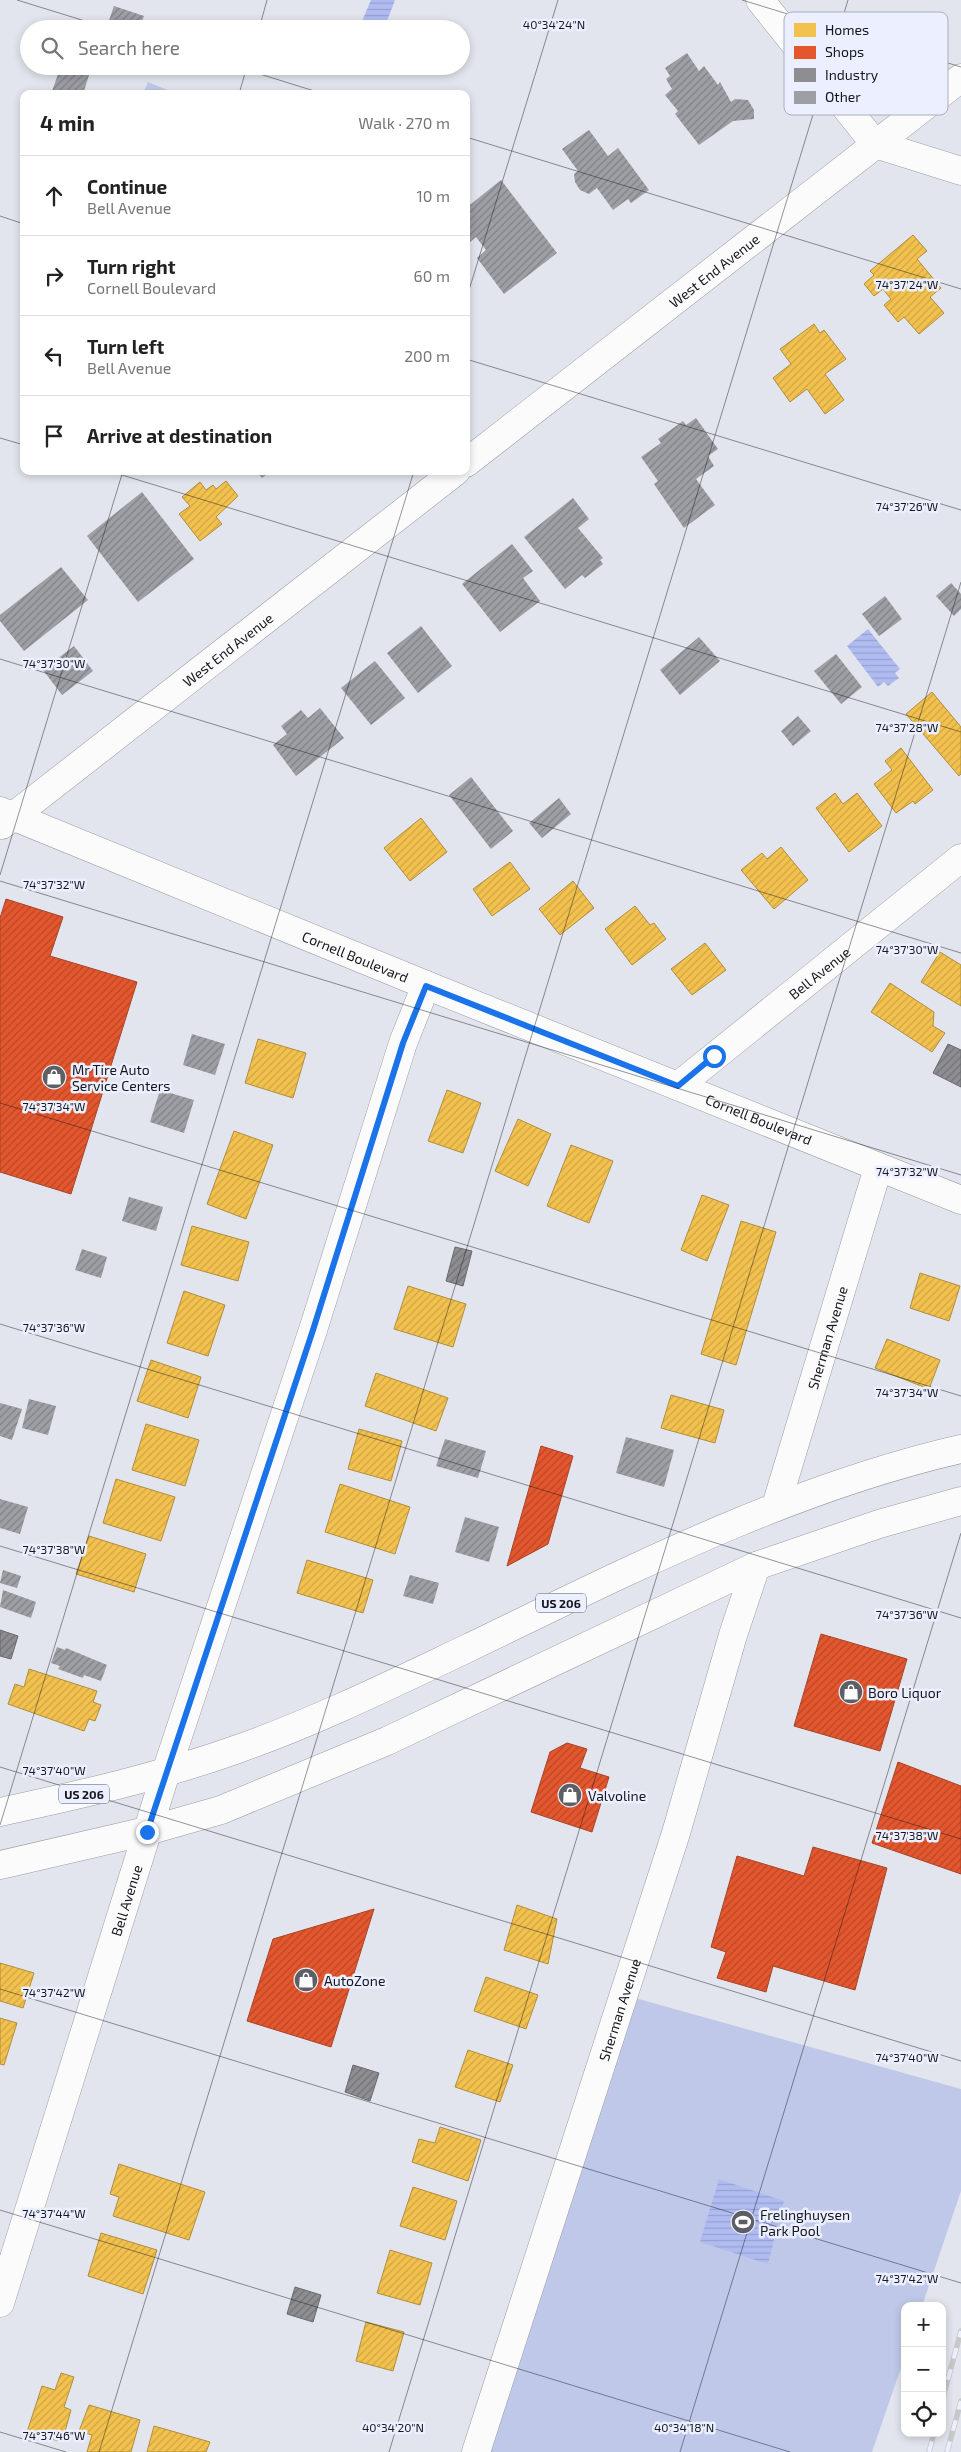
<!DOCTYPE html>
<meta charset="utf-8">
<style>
:root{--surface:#fff;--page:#f6f6f6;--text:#222;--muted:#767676;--line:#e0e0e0}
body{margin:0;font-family:"Exo 2",sans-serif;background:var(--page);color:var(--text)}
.controls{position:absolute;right:15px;bottom:15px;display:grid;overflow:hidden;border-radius:10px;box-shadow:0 2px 8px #0003}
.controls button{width:45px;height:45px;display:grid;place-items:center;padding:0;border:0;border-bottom:1px solid var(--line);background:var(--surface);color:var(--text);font:25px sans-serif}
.stop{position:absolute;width:15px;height:15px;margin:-11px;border:4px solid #1a73e8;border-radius:50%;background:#fff}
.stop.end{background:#1a73e8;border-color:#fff;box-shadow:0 1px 5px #0008}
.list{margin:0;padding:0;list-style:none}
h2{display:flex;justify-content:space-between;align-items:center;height:65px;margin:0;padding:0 20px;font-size:21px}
h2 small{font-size:16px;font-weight:400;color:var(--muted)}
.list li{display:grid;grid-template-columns:32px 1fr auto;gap:15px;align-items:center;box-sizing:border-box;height:80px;padding:0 20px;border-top:1px solid var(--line)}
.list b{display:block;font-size:19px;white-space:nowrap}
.list p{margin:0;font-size:16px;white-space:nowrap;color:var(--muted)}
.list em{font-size:16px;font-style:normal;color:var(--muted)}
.icon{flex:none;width:28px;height:28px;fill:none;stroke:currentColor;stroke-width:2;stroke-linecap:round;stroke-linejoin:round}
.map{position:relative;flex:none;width:961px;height:2452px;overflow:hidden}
.search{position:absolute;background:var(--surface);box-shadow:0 2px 8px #0003;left:20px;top:20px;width:450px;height:55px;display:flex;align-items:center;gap:12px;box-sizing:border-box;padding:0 18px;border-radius:28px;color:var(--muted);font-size:19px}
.panel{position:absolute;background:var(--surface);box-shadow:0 2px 8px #0003;left:20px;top:90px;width:450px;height:385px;border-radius:10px}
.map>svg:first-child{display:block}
</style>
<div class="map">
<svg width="961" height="2452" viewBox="0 0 961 2452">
<defs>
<pattern id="water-rules" width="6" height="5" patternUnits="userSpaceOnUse" patternTransform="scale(1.25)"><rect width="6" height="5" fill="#b0bcf1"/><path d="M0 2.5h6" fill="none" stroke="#96a1ce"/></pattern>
<pattern id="homes-hatch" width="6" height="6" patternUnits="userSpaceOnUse" patternTransform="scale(1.25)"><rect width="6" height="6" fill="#f2c14e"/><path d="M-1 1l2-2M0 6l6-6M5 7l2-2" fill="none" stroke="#cfa544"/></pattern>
<pattern id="shops-hatch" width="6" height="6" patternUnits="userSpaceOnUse" patternTransform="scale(1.25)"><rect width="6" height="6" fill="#e4572e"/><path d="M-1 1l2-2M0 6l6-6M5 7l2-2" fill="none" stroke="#b84726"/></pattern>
<pattern id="industry-hatch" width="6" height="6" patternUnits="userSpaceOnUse" patternTransform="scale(1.25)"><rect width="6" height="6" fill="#8d8d92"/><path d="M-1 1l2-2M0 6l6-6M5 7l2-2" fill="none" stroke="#727276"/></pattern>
<pattern id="building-hatch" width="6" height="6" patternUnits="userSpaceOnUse" patternTransform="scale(1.25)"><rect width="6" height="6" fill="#9d9fa4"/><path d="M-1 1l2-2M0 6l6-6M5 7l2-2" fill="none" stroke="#7f8185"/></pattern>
</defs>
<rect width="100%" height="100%" fill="#e2e5ed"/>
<!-- green -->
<g fill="#bfc8e8">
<polygon points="148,82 177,94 143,94"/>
<polygon points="628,1996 961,2089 961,2191 922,2306 905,2306 905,2356 872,2452 484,2452"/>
</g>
<!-- water -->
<g fill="url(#water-rules)">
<polygon points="371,0 395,0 384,29 362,21"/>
<polygon points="868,629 900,669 895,673 899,678 888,686 884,682 878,687 847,646"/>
<polygon points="719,2179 784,2201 768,2264 700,2242"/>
</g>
<!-- homes -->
<g fill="url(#homes-hatch)" stroke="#b08e3f">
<polygon points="913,235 927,251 917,259 941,288 930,297 944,313 919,334 904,317 898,322 884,305 891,299 883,289 874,296 864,284 874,275 870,271"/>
<polygon points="814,324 820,333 824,330 846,359 825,374 844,400 825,414 807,389 790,402 773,378 791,364 780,349"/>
<polygon points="226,481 238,496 216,517 222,524 200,541 179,514 190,506 182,497 200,482 206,490 213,485 216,489"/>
<polygon points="932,692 961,727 961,774 959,776 906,714"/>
<polygon points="901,748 933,790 915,804 913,801 896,813 874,784 892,770 885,761"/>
<polygon points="835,793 843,804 857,793 882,826 849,852 816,808"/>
<polygon points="421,818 447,852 410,881 384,848"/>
<polygon points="781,847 808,880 774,909 741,870 762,853 767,859"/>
<polygon points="510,862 530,889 492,916 473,889"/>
<polygon points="573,881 594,908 560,935 539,909"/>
<polygon points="635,906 650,925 654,923 666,939 632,965 605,929"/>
<polygon points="705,943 726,970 692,995 671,969"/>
<polygon points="940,952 961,965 961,1006 921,982"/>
<polygon points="890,983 934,1012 933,1026 945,1033 932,1052 871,1012"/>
<polygon points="258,1039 306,1053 293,1098 245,1083"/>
<polygon points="447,1090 481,1103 463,1153 428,1141"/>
<polygon points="518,1119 551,1134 528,1186 495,1171"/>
<polygon points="234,1131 273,1145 246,1219 207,1204"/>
<polygon points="571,1145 613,1161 589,1223 547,1206"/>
<polygon points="702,1195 729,1205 707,1261 681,1250"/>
<polygon points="741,1221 776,1232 736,1365 701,1354"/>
<polygon points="192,1226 249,1242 238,1281 181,1265"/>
<polygon points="920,1273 960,1286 949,1321 910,1308"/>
<polygon points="408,1286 466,1304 453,1347 394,1329"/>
<polygon points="184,1291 225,1305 208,1356 167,1343"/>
<polygon points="887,1339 940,1360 929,1389 875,1368"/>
<polygon points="151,1360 201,1377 188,1418 137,1401"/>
<polygon points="376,1373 448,1398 436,1431 365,1406"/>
<polygon points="671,1395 724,1410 715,1443 661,1428"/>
<polygon points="146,1424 199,1440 185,1486 132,1470"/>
<polygon points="359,1429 402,1441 391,1481 348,1469"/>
<polygon points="116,1479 175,1497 161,1541 103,1523"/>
<polygon points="340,1484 410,1507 395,1554 325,1532"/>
<polygon points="89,1536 146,1554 134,1592 76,1574"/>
<polygon points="307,1560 373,1580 363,1613 297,1593"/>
<polygon points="29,1669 97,1691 93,1702 101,1705 95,1721 89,1719 84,1731 8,1704 15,1684 24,1687"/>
<polygon points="517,1905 557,1919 548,1964 504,1950"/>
<polygon points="0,1963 34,1973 23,2008 0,2001"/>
<polygon points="486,1977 538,1995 526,2029 474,2011"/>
<polygon points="0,2018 17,2023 4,2065 0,2064"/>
<polygon points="468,2050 513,2065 500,2102 455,2087"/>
<polygon points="440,2127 481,2140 468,2181 412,2162 419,2139 435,2143"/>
<polygon points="119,2164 205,2192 189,2240 113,2216 119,2197 110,2194"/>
<polygon points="413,2187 457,2201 445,2240 400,2226"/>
<polygon points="101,2233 157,2250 143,2294 88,2276"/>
<polygon points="390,2250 432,2263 420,2305 377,2293"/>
<polygon points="366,2322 404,2332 393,2371 356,2361"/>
<polygon points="61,2373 74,2377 64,2407 71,2410 62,2442 27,2432 42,2386 55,2390"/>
<polygon points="89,2405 140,2420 131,2452 87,2452 92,2435 79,2431"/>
<polygon points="154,2426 210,2442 206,2452 147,2452"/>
</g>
<!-- shops -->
<g fill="url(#shops-hatch)" stroke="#a64429">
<polygon points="6,899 63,917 50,956 137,982 71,1194 0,1172 0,918"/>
<polygon points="541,1446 573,1456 548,1544 507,1566"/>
<polygon points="821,1634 907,1659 880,1751 794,1726"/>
<polygon points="567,1743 587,1749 580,1768 609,1777 592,1832 531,1812 550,1752"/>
<polygon points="898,1762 961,1786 961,1874 872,1843"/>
<polygon points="813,1847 887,1868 855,1990 773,1966 766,1992 717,1978 726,1952 711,1947 737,1856 804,1876"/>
<polygon points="374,1909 331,2047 247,2021 273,1939"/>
</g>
<!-- industry -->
<g fill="url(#industry-hatch)" stroke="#696a6f">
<polygon points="948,1044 961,1050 961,1087 933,1073"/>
<polygon points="455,1247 472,1251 463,1286 446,1281"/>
<polygon points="0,1630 18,1636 11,1659 0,1656"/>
<polygon points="353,2065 379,2073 370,2101 345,2092"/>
<polygon points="295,2287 321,2295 313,2322 287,2314"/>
</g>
<!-- building -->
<g fill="url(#building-hatch)">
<polygon points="114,6 144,16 139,29 106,29"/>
<polygon points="351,20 363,24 362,29 347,29"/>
<polygon points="687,53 699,71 704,66 718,85 720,82 731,102 735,99 748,100 754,110 754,119 733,121 699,145 675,114 678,111 665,95 672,89 666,79 670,76 665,68"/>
<polygon points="61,66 75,66 90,72 83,94 60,94 52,91"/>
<polygon points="589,130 608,156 618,148 649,190 631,203 628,199 613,210 597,188 589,194 580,190 575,182 574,174 578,171 562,149"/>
<polygon points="501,180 557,253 504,294 477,258 486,250 476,237 469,243 466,240 466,208"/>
<polygon points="696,418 718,449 708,456 714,466 696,479 715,505 684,528 654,484 658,481 641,457 661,443 658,439 683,421 686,425"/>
<polygon points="256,471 271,471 262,478"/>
<polygon points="142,492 194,559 138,602 87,536"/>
<polygon points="573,498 589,519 578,528 603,558 600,560 603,564 585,578 582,575 565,589 524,537"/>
<polygon points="512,544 533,571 523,578 540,601 500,632 462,584"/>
<polygon points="61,567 88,600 24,651 0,621 0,615"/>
<polygon points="951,583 961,594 961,609 954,616 936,596"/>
<polygon points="885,596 902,619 879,636 862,614"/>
<polygon points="421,626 452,666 418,693 387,653"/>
<polygon points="699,637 720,661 680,695 660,670"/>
<polygon points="74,646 93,671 62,695 43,670"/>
<polygon points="836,654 862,687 841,704 814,671"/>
<polygon points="375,661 405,698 371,725 341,688"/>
<polygon points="320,708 344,738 296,776 273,745 287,734 281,726 301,710 308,718"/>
<polygon points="798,716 811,731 793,746 781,731"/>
<polygon points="471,777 513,831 491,849 449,795"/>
<polygon points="559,798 571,814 542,838 529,823"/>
<polygon points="192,1034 225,1044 215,1075 183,1065"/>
<polygon points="160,1090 194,1100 184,1133 150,1122"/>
<polygon points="129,1197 163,1207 156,1231 122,1221"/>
<polygon points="82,1249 107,1257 101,1278 75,1270"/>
<polygon points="29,1399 56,1406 48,1435 22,1428"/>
<polygon points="0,1403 22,1409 12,1440 0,1436"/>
<polygon points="626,1437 674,1450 664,1487 616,1473"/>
<polygon points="445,1439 486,1451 478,1478 436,1466"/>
<polygon points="0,1499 28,1507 20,1534 0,1528"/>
<polygon points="465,1517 499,1527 489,1562 455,1552"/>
<polygon points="3,1570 21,1576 17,1588 0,1583"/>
<polygon points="410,1575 439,1583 433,1604 403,1596"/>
<polygon points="3,1590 36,1602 31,1618 0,1607"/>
<polygon points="57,1647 65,1650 66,1648 107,1665 101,1681 84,1675 83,1678 58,1669 60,1666 51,1663"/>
</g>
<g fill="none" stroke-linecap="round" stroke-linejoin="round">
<!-- minor casing -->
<g stroke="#9c9ea4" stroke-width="29">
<g id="minor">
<polyline points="760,0 875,144 961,171"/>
<path id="s1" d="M466,463L961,78"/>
<path id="s2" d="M0,811L426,985L961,1200"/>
<path id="s3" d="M2,825L456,471"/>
<path id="s4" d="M678,1086L961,858"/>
<path id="s5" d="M776,1506L878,1168"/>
<path id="s6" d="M0,2303L166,1772L313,1330L403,1043L426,985"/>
<path id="s7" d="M476,2452L676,1833L733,1635L756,1566"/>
</g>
</g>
<!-- highway casing -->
<g stroke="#9c9ea4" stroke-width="29">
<g id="highway">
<path d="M0,1812C79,1795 159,1777 235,1750C315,1722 392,1684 468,1648C628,1571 787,1489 961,1449"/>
<polyline points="0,1865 147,1831 221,1810 387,1741 756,1566 879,1524 961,1501"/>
</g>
</g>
<!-- minor -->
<use href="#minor" stroke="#fbfbfc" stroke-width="28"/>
<!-- highway -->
<use href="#highway" stroke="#fbfbfc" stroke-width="28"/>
<!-- rail casing -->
<g stroke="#c8c8ca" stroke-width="5.5">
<g id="rail">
<polyline points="942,2401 961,2331"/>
<polyline points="929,2452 934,2433"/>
<polyline points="947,2452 961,2401"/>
</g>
</g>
<!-- rail -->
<use href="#rail" stroke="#ebefff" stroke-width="4" stroke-dasharray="11" stroke-linecap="butt"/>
</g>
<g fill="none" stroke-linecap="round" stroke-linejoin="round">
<!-- route -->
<polyline stroke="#1a73e8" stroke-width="6" points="147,1832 313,1330 403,1043 426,986 678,1086 714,1056"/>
</g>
<!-- ticks -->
<path fill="none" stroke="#15171c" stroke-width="1" stroke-opacity="0.45" d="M17,0L111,29M742,0L961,67M259,29L267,0M234,66L324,94M239,94L247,66M466,137L961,289M0,216L24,224M466,300L558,0M466,359L961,510M0,438L24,445M109,471L961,732M0,659L961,953M0,875L123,471M0,881L961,1175M0,1103L961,1396M0,1324L961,1618M0,1546L961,1839M0,1767L961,2061M0,1825L414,471M0,1989L961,2283M0,2210L790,2452M0,2432L66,2452M99,2452L848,0M389,2452L961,582M680,2452L961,1533"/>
<!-- icons -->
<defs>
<g id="shop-disc" transform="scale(1.25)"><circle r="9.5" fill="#5d5f65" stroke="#ebefff"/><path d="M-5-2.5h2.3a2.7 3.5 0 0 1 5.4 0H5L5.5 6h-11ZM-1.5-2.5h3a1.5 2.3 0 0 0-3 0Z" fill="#fff"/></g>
<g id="stadium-disc" transform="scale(1.25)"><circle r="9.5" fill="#5d5f65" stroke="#ebefff"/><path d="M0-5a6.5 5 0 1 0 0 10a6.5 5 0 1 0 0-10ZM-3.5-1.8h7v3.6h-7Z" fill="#fff"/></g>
</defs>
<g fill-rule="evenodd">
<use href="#shop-disc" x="54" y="1077"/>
<use href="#shop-disc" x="851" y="1692"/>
<use href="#shop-disc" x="570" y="1795"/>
<use href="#shop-disc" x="306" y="1980"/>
<use href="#stadium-disc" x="743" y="2222"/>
</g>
<g text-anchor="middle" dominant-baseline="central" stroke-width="5" stroke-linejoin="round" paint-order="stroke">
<!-- shield labels -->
<g fill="#ebefff" stroke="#555860" stroke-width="1">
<rect x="536" y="1593.5" width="50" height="19" rx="4"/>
<rect x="59" y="1784.5" width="50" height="19" rx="4"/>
</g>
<g font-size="12" font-weight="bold" fill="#15171c">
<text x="561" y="1603">US 206</text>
<text x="84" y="1794">US 206</text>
</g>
<!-- street labels -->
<g font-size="14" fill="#15171c" stroke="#ebefff">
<text stroke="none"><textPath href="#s1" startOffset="314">West End Avenue</textPath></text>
<text stroke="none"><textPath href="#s3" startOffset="286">West End Avenue</textPath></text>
<text stroke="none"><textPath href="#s2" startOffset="384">Cornell Boulevard</textPath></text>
<text stroke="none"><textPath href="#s4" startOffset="181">Bell Avenue</textPath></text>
<text stroke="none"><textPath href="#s2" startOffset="819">Cornell Boulevard</textPath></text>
<text stroke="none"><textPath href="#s5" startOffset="176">Sherman Avenue</textPath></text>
<text stroke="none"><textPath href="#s6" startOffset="422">Bell Avenue</textPath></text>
<text stroke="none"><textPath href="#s7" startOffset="465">Sherman Avenue</textPath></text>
</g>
<!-- poi labels -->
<g font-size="14" fill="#15171c" stroke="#ebefff" text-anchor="start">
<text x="72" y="1069">Mr Tire Auto<tspan x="72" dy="16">Service Centers</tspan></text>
<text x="868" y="1692">Boro Liquor</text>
<text x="588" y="1795">Valvoline</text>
<text x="324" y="1980">AutoZone</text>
<text x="760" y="2214">Frelinghuysen<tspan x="760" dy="16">Park Pool</tspan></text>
</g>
</g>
<!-- legend -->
<rect x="784" y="12" width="164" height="103" rx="8" fill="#ebefff" stroke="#abaebb" stroke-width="1"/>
<rect x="794" y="23" width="22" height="14" fill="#f2c14e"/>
<rect x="794" y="46" width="22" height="13" fill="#e4572e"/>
<rect x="794" y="68" width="22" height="14" fill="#8d8d92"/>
<rect x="794" y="91" width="22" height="13" fill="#9d9fa4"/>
<g font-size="14" fill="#15171c">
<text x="825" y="35">Homes</text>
<text x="825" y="57">Shops</text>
<text x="825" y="80">Industry</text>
<text x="825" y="102">Other</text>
</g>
<g font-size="12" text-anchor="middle" fill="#15171c" stroke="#ebefff" stroke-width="5" stroke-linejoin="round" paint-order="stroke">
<text x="554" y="29">40°34'24"N</text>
<text x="907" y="289">74°37'24"W</text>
<text x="907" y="511">74°37'26"W</text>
<text x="54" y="668">74°37'30"W</text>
<text x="907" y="732">74°37'28"W</text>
<text x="54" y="889">74°37'32"W</text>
<text x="907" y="954">74°37'30"W</text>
<text x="54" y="1111">74°37'34"W</text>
<text x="907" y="1176">74°37'32"W</text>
<text x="54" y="1332">74°37'36"W</text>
<text x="907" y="1397">74°37'34"W</text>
<text x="54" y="1554">74°37'38"W</text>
<text x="907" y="1619">74°37'36"W</text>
<text x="54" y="1775">74°37'40"W</text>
<text x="907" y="1840">74°37'38"W</text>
<text x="54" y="1997">74°37'42"W</text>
<text x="907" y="2062">74°37'40"W</text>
<text x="54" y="2218">74°37'44"W</text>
<text x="907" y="2283">74°37'42"W</text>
<text x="393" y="2432">40°34'20"N</text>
<text x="684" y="2432">40°34'18"N</text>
<text x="54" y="2440">74°37'46"W</text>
</g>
</svg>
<div class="controls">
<button>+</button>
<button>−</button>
<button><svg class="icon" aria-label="locate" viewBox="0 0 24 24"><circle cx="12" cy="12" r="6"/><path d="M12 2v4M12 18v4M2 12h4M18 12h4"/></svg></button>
</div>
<div class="stop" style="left:714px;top:1056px"></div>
<div class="stop end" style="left:147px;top:1832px"></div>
<div class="search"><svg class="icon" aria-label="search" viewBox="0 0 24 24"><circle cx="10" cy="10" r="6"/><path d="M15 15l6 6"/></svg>Search here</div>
<section class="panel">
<h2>4 min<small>Walk · 270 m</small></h2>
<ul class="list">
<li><svg class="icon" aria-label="ahead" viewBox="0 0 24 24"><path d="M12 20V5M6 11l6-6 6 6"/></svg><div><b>Continue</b><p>Bell Avenue</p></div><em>10 m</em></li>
<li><svg class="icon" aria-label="right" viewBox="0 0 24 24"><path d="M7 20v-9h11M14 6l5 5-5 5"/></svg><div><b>Turn right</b><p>Cornell Boulevard</p></div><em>60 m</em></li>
<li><svg class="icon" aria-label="left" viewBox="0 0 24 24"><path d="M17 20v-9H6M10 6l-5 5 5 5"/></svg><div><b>Turn left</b><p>Bell Avenue</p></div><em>200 m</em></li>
<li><svg class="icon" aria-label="arrive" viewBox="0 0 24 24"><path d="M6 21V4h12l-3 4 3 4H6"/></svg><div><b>Arrive at destination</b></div></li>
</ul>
</section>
</div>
